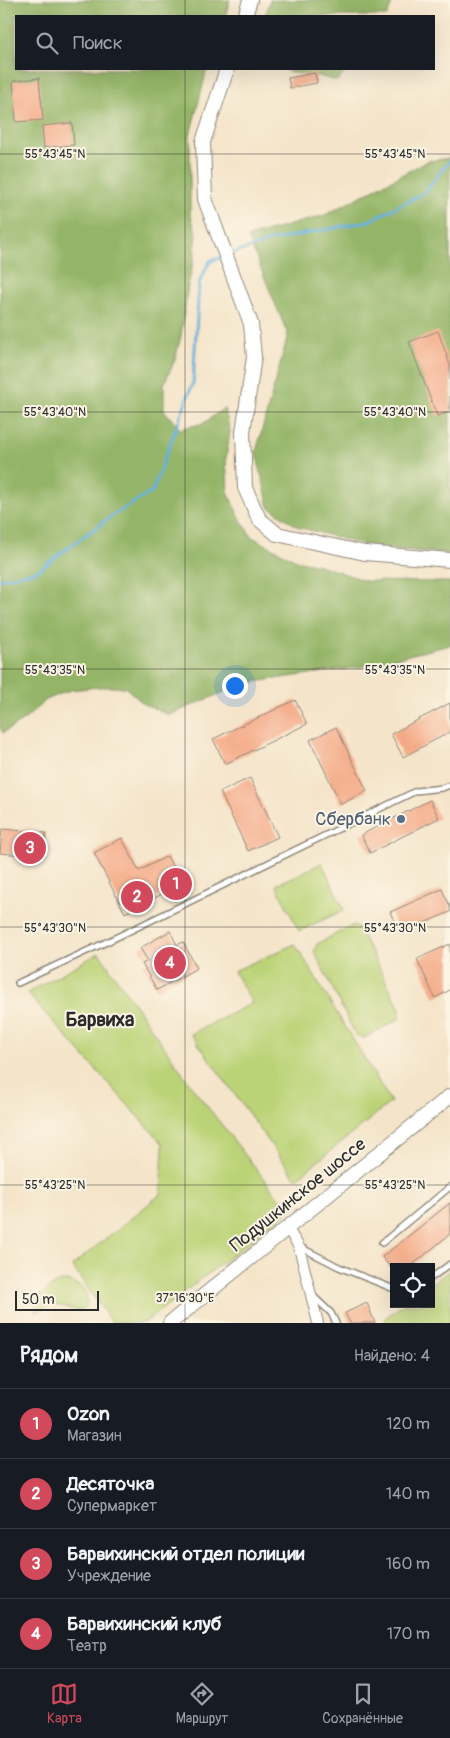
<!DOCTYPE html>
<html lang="ru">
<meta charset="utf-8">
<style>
:root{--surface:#171b24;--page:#20242c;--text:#f1f3f6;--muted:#9ea1a6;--line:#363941;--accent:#d1495b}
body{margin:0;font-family:Pangolin,sans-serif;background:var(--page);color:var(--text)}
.controls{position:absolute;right:15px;bottom:15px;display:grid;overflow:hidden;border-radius:0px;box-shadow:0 5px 20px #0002}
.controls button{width:45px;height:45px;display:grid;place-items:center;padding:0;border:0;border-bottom:1px solid var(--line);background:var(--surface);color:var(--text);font:25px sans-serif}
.scale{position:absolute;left:15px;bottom:12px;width:84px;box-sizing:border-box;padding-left:5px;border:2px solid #2b2b2b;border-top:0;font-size:14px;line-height:18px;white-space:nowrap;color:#2b2b2b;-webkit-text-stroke:4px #fcf5e5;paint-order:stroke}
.you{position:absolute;left:234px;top:685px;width:18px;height:18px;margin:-12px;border:4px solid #fff;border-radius:50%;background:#1a73e8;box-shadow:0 0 0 8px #1a73e833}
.badge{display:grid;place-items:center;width:32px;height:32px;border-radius:50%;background:var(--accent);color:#fff;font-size:16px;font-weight:700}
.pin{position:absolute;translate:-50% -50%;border:2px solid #fff;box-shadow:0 1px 5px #0006}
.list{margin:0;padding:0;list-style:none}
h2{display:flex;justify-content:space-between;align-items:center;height:65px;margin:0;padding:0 20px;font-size:21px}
h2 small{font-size:16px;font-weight:400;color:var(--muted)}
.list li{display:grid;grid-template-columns:32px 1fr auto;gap:15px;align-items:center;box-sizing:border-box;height:70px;padding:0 20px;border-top:1px solid var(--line)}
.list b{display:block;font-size:19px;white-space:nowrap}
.list p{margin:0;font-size:16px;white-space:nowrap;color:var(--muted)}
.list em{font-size:16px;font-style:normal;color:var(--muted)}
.icon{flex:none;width:28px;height:28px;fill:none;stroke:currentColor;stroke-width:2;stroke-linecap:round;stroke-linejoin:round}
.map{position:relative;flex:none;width:450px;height:1323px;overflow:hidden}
.search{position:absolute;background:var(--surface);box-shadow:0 5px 20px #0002;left:15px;right:15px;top:15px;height:55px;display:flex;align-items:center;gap:12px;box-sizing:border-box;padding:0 18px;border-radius:0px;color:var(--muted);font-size:19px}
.sheet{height:345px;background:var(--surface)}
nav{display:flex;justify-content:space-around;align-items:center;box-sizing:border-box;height:70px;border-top:1px solid var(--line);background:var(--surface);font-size:14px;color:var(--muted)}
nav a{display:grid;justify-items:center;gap:2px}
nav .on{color:var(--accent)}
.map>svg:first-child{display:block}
</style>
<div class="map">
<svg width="450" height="1323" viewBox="0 0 450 1323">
<rect width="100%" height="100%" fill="#fcf5e5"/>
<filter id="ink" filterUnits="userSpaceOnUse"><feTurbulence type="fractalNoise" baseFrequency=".02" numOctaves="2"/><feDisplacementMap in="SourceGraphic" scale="10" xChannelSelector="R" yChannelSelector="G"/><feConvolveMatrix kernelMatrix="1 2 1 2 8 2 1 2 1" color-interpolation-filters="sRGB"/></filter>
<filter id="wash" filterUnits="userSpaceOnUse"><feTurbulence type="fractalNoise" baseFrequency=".0096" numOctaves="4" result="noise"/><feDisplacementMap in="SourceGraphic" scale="20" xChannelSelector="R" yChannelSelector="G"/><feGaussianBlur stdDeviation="1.12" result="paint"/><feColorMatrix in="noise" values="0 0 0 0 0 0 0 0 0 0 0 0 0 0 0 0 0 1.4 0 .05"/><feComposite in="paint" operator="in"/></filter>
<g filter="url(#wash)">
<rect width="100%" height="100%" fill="#f4e4c9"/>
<!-- green -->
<g fill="#bbd377" stroke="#737f51">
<polygon points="322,863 344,910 299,931 276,885"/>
<polygon points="351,926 356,926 360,930 400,1009 399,1019 364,1038 356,1036 314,951 317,944"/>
<polygon points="295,944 391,1102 296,1179 191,1034 252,1003 234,971"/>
<polygon points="99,953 192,1087 289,1211 144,1323 112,1323 72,1266 161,1194 163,1144 27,993"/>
<polygon points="450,1271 450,1323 387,1323 385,1318 404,1304 431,1304 431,1284"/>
<path d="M61,1281C77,1280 93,1292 85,1308C74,1315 66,1304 54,1305C48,1305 41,1310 36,1313C34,1296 47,1288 61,1281Z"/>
</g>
<!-- forest -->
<g fill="#94b568" stroke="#60704a">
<polygon points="0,0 230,0 225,16 16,16 16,69 207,69 190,135 190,214 197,235 194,260 188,285 181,336 175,360 164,384 164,410 180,429 204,423 224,408 230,431 226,458 228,492 238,515 252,537 296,560 319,565 366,581 450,582 450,645 360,667 246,683 169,715 144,704 125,687 98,687 70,690 46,700 25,719 3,733 0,728"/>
<polygon points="270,0 391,0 392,3 387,16 265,16"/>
<polygon points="283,69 349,69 337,81 319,76 289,72"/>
<polygon points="450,158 450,554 373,547 298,527 269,507 256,452 288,335 248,237 325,215 428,161"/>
</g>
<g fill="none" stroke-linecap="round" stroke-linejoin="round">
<!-- stream -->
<g stroke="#64b0dd" stroke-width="3">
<polyline points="229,255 269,241 369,221 424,193 450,160"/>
<polyline points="0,579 37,571 113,515 152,492 193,383 199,283 210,261 223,257"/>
</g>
</g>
<g id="blocks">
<!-- building -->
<g fill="#f4aa87">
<polygon points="315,73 317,83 290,88 288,78"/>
<polygon points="39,78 43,120 16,122 13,81"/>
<polygon points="72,123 74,145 44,148 42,126"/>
<polygon points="438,331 450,365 450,412 437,416 409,342"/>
<polygon points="295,700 307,724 225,764 213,739"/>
<polygon points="450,703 450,732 403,757 391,734"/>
<polygon points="336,727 367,791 341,804 310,740"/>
<polygon points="250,778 278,837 248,851 220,792"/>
<polygon points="430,800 439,818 370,853 361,835"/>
<polygon points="2,829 46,833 44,857 0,853"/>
<polygon points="122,838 139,871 167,856 182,884 125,913 94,853"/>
<polygon points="442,889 450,907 450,912 400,933 390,912"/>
<polygon points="170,931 177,945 183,942 197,968 157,990 142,964 148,961 140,948"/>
<polygon points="450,944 450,990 435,998 417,959"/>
<polygon points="450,1203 450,1234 410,1267 390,1267 382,1257"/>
<polygon points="367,1303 375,1323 350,1323 345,1313"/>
</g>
</g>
</g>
<g filter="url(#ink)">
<use href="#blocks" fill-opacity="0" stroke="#90887a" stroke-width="1"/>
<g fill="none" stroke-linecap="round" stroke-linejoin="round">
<!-- service casing -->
<g stroke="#90887a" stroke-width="8">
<g id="service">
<polyline points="18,983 113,939 416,791 442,788 450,785"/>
<polyline points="382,1243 450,1187"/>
<polyline points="300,1247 339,1267 394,1289"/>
<polyline points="431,1278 450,1264"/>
<polyline points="312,1295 331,1313 336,1323"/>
</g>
</g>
<!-- minor casing -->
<g stroke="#90887a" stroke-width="12">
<polyline id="minor" points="287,1227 299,1247 318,1323"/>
</g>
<!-- secondary casing -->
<g stroke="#90887a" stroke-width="16">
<g id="secondary">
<polyline points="245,16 250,0"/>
<polyline points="227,69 203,142 205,199 251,324 254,357 243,432 245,488 259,519 277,534 365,553 450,560"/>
<polyline points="170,1323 450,1096"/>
</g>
</g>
<!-- service -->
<use href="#service" stroke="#fff" stroke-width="5"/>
<!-- minor -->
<use href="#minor" stroke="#fff" stroke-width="10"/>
<!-- secondary -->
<use href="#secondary" stroke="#fff" stroke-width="14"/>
</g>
</g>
<!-- ticks -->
<path fill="none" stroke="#2b2b2b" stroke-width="1" stroke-opacity="0.45" d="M185,0V16M185,69V1323M0,154H450M0,412H450M0,669H450M0,927H450M0,1185H450"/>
<!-- markers -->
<circle fill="#5c6f8a" stroke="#fcf5e5" stroke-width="2" cx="401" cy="819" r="5"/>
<g text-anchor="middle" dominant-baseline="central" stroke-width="4" stroke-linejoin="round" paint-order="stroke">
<!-- service labels -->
<g font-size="18" fill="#4e5e75" stroke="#fcf5e5" text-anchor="end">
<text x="391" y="819">Сбербанк</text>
</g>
<!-- street labels -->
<g font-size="18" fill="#2b2b2b" stroke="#fcf5e5">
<text transform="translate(298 1195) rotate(-39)">Подушкинское шоссе</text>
</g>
<!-- quarter labels -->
<g font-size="20" font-weight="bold" fill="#2b2b2b" stroke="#fcf5e5">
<text x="100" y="1019">Барвиха</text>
</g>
</g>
<g font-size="12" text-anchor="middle" fill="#2b2b2b" stroke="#fcf5e5" stroke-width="4" stroke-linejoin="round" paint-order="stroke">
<text x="55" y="158">55°43'45"N</text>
<text x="395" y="158">55°43'45"N</text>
<text x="55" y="416">55°43'40"N</text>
<text x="395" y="416">55°43'40"N</text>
<text x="55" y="674">55°43'35"N</text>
<text x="395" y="674">55°43'35"N</text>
<text x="55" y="932">55°43'30"N</text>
<text x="395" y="932">55°43'30"N</text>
<text x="55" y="1189">55°43'25"N</text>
<text x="395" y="1189">55°43'25"N</text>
<text x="185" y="1302">37°16'30"E</text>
</g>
</svg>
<div class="controls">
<button><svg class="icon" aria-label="locate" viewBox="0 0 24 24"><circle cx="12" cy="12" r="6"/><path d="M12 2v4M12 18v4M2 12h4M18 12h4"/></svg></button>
</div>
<div class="scale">50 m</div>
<div class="you"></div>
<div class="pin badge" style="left:176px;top:884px">1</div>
<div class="pin badge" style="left:137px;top:897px">2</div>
<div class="pin badge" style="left:30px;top:848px">3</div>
<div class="pin badge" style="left:170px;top:963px">4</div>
<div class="search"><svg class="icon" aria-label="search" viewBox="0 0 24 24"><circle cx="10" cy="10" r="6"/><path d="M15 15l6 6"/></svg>Поиск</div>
</div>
<section class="sheet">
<h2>Рядом<small>Найдено: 4</small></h2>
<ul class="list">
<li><span class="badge">1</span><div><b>Ozon</b><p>Магазин</p></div><em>120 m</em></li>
<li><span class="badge">2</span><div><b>Десяточка</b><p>Супермаркет</p></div><em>140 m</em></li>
<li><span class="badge">3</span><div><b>Барвихинский отдел полиции</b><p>Учреждение</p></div><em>160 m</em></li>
<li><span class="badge">4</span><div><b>Барвихинский клуб</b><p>Театр</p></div><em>170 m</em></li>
</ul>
</section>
<nav>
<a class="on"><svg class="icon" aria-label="map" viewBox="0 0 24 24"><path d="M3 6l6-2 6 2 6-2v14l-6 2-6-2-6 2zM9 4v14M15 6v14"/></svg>Карта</a>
<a><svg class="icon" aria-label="directions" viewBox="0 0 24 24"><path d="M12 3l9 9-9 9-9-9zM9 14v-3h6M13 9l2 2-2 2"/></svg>Маршрут</a>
<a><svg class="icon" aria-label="saved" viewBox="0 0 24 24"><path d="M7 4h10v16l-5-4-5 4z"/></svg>Сохранённые</a>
</nav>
